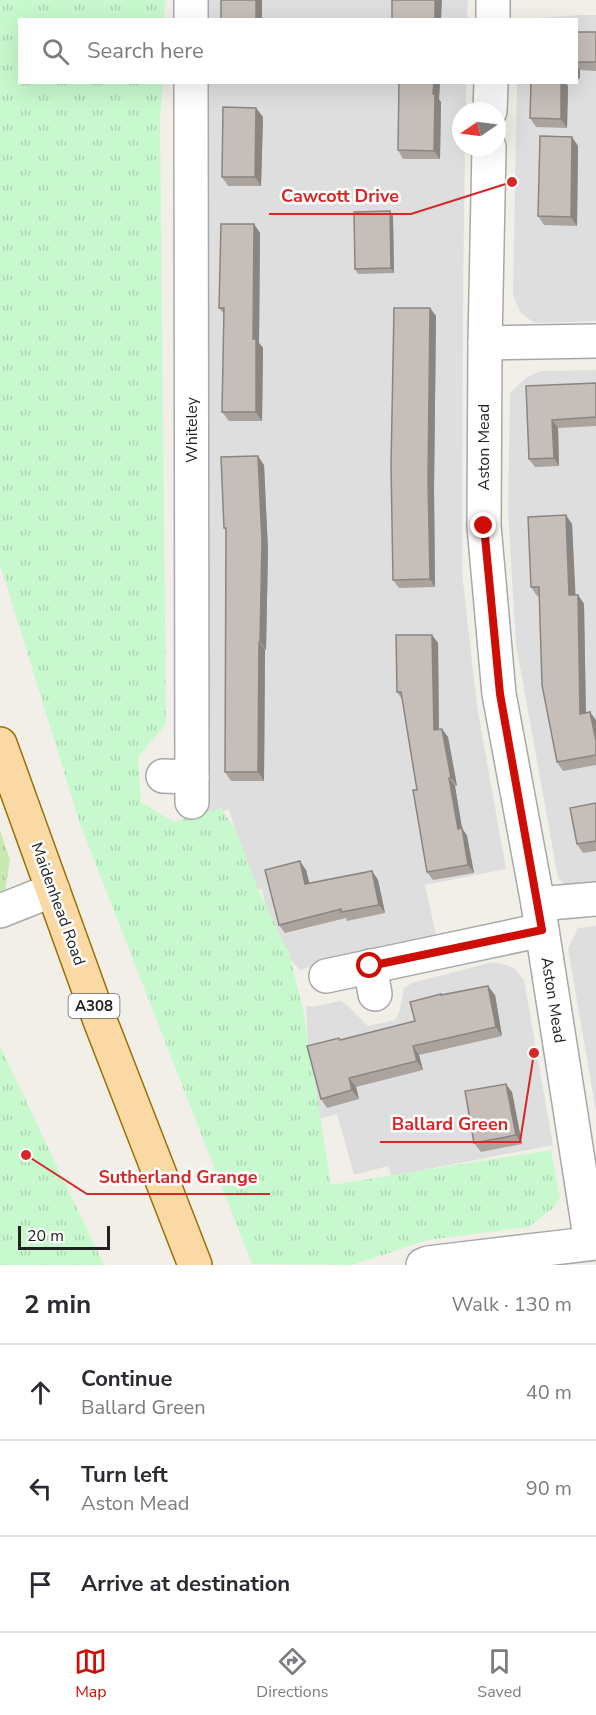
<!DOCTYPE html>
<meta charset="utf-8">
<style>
:root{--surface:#fff;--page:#f7f7f7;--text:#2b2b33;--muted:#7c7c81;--line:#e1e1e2;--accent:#ce0e05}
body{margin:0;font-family:"Nunito Sans",sans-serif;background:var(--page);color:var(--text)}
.compass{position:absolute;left:452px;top:102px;width:54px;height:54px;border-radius:50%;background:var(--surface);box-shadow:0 6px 24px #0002;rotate:257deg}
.scale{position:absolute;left:18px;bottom:15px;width:92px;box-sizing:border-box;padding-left:6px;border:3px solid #212121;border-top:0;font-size:16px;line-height:21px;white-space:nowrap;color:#212121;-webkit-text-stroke:4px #fff;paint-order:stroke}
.stop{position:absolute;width:18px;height:18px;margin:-14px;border:4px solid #ce0e05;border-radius:50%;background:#fff}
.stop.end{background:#ce0e05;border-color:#fff;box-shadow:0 2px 6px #0008}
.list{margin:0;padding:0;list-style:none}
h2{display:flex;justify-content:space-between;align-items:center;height:78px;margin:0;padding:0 24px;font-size:26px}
h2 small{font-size:20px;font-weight:400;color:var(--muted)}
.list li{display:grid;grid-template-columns:39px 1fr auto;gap:18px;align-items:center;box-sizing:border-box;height:96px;padding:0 24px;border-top:2px solid var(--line)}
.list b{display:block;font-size:22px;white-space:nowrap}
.list p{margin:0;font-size:20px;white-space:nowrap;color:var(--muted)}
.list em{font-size:20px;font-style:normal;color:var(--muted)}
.icon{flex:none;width:33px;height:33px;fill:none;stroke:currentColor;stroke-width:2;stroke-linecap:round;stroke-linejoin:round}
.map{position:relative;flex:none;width:596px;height:1265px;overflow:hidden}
.search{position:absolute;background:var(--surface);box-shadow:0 6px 24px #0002;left:18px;right:18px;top:18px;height:66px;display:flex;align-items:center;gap:15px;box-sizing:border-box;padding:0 21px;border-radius:0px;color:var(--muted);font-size:22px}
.sheet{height:366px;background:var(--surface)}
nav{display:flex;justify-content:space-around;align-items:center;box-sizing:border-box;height:84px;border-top:2px solid var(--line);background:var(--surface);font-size:16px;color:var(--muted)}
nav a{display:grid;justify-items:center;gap:3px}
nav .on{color:var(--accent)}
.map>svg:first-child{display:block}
</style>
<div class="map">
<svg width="596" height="1265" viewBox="0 0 596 1265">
<defs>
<pattern id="grass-tufts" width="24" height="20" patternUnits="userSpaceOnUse" patternTransform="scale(1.5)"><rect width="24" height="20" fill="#cae9b0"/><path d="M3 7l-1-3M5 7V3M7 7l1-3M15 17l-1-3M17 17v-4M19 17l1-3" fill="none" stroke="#adc897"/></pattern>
<pattern id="park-tufts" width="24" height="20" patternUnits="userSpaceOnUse" patternTransform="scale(1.5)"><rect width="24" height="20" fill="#c8f9ce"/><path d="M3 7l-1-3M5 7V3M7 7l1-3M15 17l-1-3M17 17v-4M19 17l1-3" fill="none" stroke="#acd5b1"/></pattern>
</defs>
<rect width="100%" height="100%" fill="#f1efe8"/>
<!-- residential -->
<g fill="#dfdede">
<polygon points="203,0 468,0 467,19 203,20"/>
<polygon points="580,15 596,15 596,321 534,323 520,312 513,295 517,83 576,82 576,20 536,19 538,18"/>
<polygon points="202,83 466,83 466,111 461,111 461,147 465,147 463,293 462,573 477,706 506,869 425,885 436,935 305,968 301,971 273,942 262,889 252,890 229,809 207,819 199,452"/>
<polygon points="596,370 596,887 570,889 558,878 516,644 508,511 510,393 527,377 541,371"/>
<polygon points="596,926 596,1111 568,949 578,928"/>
<polygon points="493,962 506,965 515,969 524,980 553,1145 392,1176 388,1166 354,1175 337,1114 315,1120 309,1063 306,1005 312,1007 340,1001 346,1004 368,1026 395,1020 400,1010 404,988 412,983"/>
</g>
<!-- grass -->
<polygon fill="url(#grass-tufts)" points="0,830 10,860 5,891 0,892"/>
<!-- park -->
<g fill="url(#park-tufts)">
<polygon points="0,0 165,0 164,19 20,20 20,82 163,83 160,119 166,724 138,757 141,802 174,822 221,808 236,830 257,887 289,953 303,1009 331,1185 551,1150 560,1199 551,1210 528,1227 428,1240 352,1265 252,1264 80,824 0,564"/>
<polygon points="0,1046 104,1265 0,1265"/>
</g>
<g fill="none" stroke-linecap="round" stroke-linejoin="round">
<!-- minor casing -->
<g stroke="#a8a8a8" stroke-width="36">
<g id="minor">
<polyline points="191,0 191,20"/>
<polyline points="493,20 493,0"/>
<polyline points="191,82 192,802"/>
<polyline points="490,111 491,82"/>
<polyline points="489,147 485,343 484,526 499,694 538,904 591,1243"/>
<polyline points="485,343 596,341"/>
<polyline points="163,776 192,777"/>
<polyline points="538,904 596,899"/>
<polyline points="0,911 53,890"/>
<polyline points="370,966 375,994"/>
<polyline points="326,976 542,930"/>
<polyline points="423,1265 428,1263 596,1243"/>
</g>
</g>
<!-- major casing -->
<g stroke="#9b7004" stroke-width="36">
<polyline id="major" points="0,744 99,1018 195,1265"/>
</g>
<!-- minor -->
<use href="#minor" stroke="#fff" stroke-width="33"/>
<!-- major -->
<use href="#major" stroke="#fad9a5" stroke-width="33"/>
</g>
<!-- wall -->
<g fill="#aaa39e">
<polygon points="576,32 596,32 596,71 580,70 580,79 576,79"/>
<polygon points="399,82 440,82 439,99 441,102 440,159 403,159 398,150"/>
<polygon points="531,82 565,82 568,86 567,128 536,127 530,118"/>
<polygon points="256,108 263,117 261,186 228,186 222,177"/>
<polygon points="572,137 578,146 577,226 544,225 538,216"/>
<polygon points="390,211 393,216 394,273 358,274 355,269"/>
<polygon points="254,224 260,233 259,343 263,348 262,421 229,421 222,412 224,314 219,308"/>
<polygon points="430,308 436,316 434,489 435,587 399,588 393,580"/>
<polygon points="596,383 596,426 558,428 559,466 535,467 529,459 526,386"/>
<polygon points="264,465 268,550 266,650 265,650 264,781 231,781 225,772 226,531 224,528"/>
<polygon points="572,524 575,595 578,595 584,604 586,713 596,720 596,765 563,771 557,762 540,596 537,596 531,587"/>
<polygon points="432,635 438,643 439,729 448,737 457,786 455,786 462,828 467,836 474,873 433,880 427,872 417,790 402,699 397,692"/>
<polygon points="596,803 596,851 583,853 577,844"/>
<polygon points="306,870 309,884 372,871 378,880 385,913 347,921 346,918 285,933 279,925"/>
<polygon points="442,995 495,995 502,1036 419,1055 423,1070 356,1087 359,1099 327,1108 321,1099 341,1040 415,1021"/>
<polygon points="512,1092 522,1144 481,1152 474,1143"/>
</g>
<!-- shaded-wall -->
<g fill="#8b8581">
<rect x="256" y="0" width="6" height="20"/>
<polygon points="435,0 442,0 441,20 435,20"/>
<polygon points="576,65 580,70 580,79 576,74"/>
<polygon points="434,82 440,82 439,99 441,102 440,159 434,151"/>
<polygon points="561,82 565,82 568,86 567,128 561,119"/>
<polygon points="256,108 263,117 261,186 255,177"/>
<polygon points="572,137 578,146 577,226 571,217"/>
<polygon points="390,211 393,216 394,273 391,268"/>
<polygon points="254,224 260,233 259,343 263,348 262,421 256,412 253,339"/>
<polygon points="430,308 436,316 434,489 435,587 430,579 428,480"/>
<polygon points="552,420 558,428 559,466 554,458"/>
<polygon points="258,456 264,465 268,550 266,650 260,642"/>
<polygon points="566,515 572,524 576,604 569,595"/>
<polygon points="578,595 584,604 586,723 580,714"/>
<polygon points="432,635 438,643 439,738 434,730"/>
<polygon points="259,642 265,650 264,781 258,772"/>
<polygon points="590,712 596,720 596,741"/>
<polygon points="442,729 448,737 457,786 451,778"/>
<polygon points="449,778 455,786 462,828 467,836 474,873 468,865 458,829"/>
<polygon points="300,861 306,870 312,893 305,884"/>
<polygon points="372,871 378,880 385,913 379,905"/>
<polygon points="488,986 495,995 502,1036 496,1027"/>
<polygon points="413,1046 419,1055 423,1070 417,1061"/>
<polygon points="349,1078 356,1087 359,1099 352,1090"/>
<polygon points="506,1084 512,1092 522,1144 516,1135"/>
</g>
<!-- building -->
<g fill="#c6beb8" stroke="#8b8581" stroke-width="1.5">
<rect x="221" y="0" width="35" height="20"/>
<rect x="392" y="0" width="43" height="20"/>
<rect x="576" y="32" width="20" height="30"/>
<polygon points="399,82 434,82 433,94 435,94 434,151 398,150"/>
<polygon points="531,82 561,82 561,119 530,118"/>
<polygon points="223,107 256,108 255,177 222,177"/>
<polygon points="540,136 572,137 571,217 538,216"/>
<polygon points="390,211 391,268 355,269 354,212"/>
<polygon points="221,224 254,224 253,339 256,339 256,412 222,412 224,308 219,308"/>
<polygon points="394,308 430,308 428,480 430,579 393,580 391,466"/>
<polygon points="596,383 596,417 552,420 554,458 529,459 526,386"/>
<polygon points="258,456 262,541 260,642 259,642 258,772 225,772 226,528 224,528 221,457"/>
<polygon points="566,515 569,595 578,595 580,714 590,712 596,741 596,755 557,762 542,685 539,587 531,587 528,517"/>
<polygon points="396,635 432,635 434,730 442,729 451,778 449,778 458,829 462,828 468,865 427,872 413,790 417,790 401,692 397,692"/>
<polygon points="596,803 596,841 577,844 570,808"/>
<polygon points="300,861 305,884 372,871 379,905 341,912 341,909 279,925 265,870"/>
<polygon points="488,986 496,1027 413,1046 417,1061 349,1078 352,1090 321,1099 307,1046 339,1038 340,1040 415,1021 410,1002 441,994 441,995"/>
<polygon points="506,1084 516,1135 474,1143 465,1091"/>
</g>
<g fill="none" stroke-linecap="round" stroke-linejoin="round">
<!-- route -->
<polyline stroke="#ce0e05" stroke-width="8" points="370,966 542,930 500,694 484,526"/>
</g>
<g text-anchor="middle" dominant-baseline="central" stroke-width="5" stroke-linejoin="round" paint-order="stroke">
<!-- shield labels -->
<rect fill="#fff" stroke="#646464" stroke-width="1.5" x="68.5" y="994" width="51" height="24" rx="4.5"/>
<g font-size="15" font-weight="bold" fill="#212121">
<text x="94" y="1006">A308</text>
</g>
<!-- street labels -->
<g font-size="16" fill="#212121" stroke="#fff">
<text transform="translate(192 430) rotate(-90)">Whiteley</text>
<text transform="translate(484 447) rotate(-90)">Aston Mead</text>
<text transform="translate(58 904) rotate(70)">Maidenhead Road</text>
<text transform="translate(553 1000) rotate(81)">Aston Mead</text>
</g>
</g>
<!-- callouts -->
<path fill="none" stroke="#d62828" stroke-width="2" d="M512 182L411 214H269M534 1053L520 1142H380M26 1155L87 1194H270"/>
<g fill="#d62828" stroke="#fff" stroke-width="2">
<circle cx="512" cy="182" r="6"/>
<circle cx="534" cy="1053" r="6"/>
<circle cx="26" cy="1155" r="6"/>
</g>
<g font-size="18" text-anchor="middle" font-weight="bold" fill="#d62828" stroke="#fff" stroke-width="5" stroke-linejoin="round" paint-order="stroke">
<text x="340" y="202">Cawcott Drive</text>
<text x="450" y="1130">Ballard Green</text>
<text x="178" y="1183">Sutherland Grange</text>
</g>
</svg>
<svg class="compass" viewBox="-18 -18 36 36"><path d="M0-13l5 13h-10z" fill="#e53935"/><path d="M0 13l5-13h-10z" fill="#7c7c81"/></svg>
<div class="scale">20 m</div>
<div class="stop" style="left:370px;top:966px"></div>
<div class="stop end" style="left:484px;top:526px"></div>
<div class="search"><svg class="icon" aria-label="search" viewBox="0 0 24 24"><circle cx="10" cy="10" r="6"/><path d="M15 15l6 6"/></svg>Search here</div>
</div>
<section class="sheet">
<h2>2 min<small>Walk · 130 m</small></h2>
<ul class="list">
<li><svg class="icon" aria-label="ahead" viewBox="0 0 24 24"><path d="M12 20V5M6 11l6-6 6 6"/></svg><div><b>Continue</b><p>Ballard Green</p></div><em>40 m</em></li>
<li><svg class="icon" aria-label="left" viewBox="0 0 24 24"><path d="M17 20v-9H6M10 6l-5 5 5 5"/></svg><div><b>Turn left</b><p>Aston Mead</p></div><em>90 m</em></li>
<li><svg class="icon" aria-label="arrive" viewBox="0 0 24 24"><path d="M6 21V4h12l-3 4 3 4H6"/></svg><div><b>Arrive at destination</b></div></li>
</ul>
</section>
<nav>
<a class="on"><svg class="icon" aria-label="map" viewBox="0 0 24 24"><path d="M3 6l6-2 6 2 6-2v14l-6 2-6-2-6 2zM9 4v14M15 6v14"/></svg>Map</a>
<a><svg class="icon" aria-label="directions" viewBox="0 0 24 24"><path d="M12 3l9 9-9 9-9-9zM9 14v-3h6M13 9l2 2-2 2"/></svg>Directions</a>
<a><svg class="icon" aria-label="saved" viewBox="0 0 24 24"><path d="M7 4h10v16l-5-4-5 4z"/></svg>Saved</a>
</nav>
